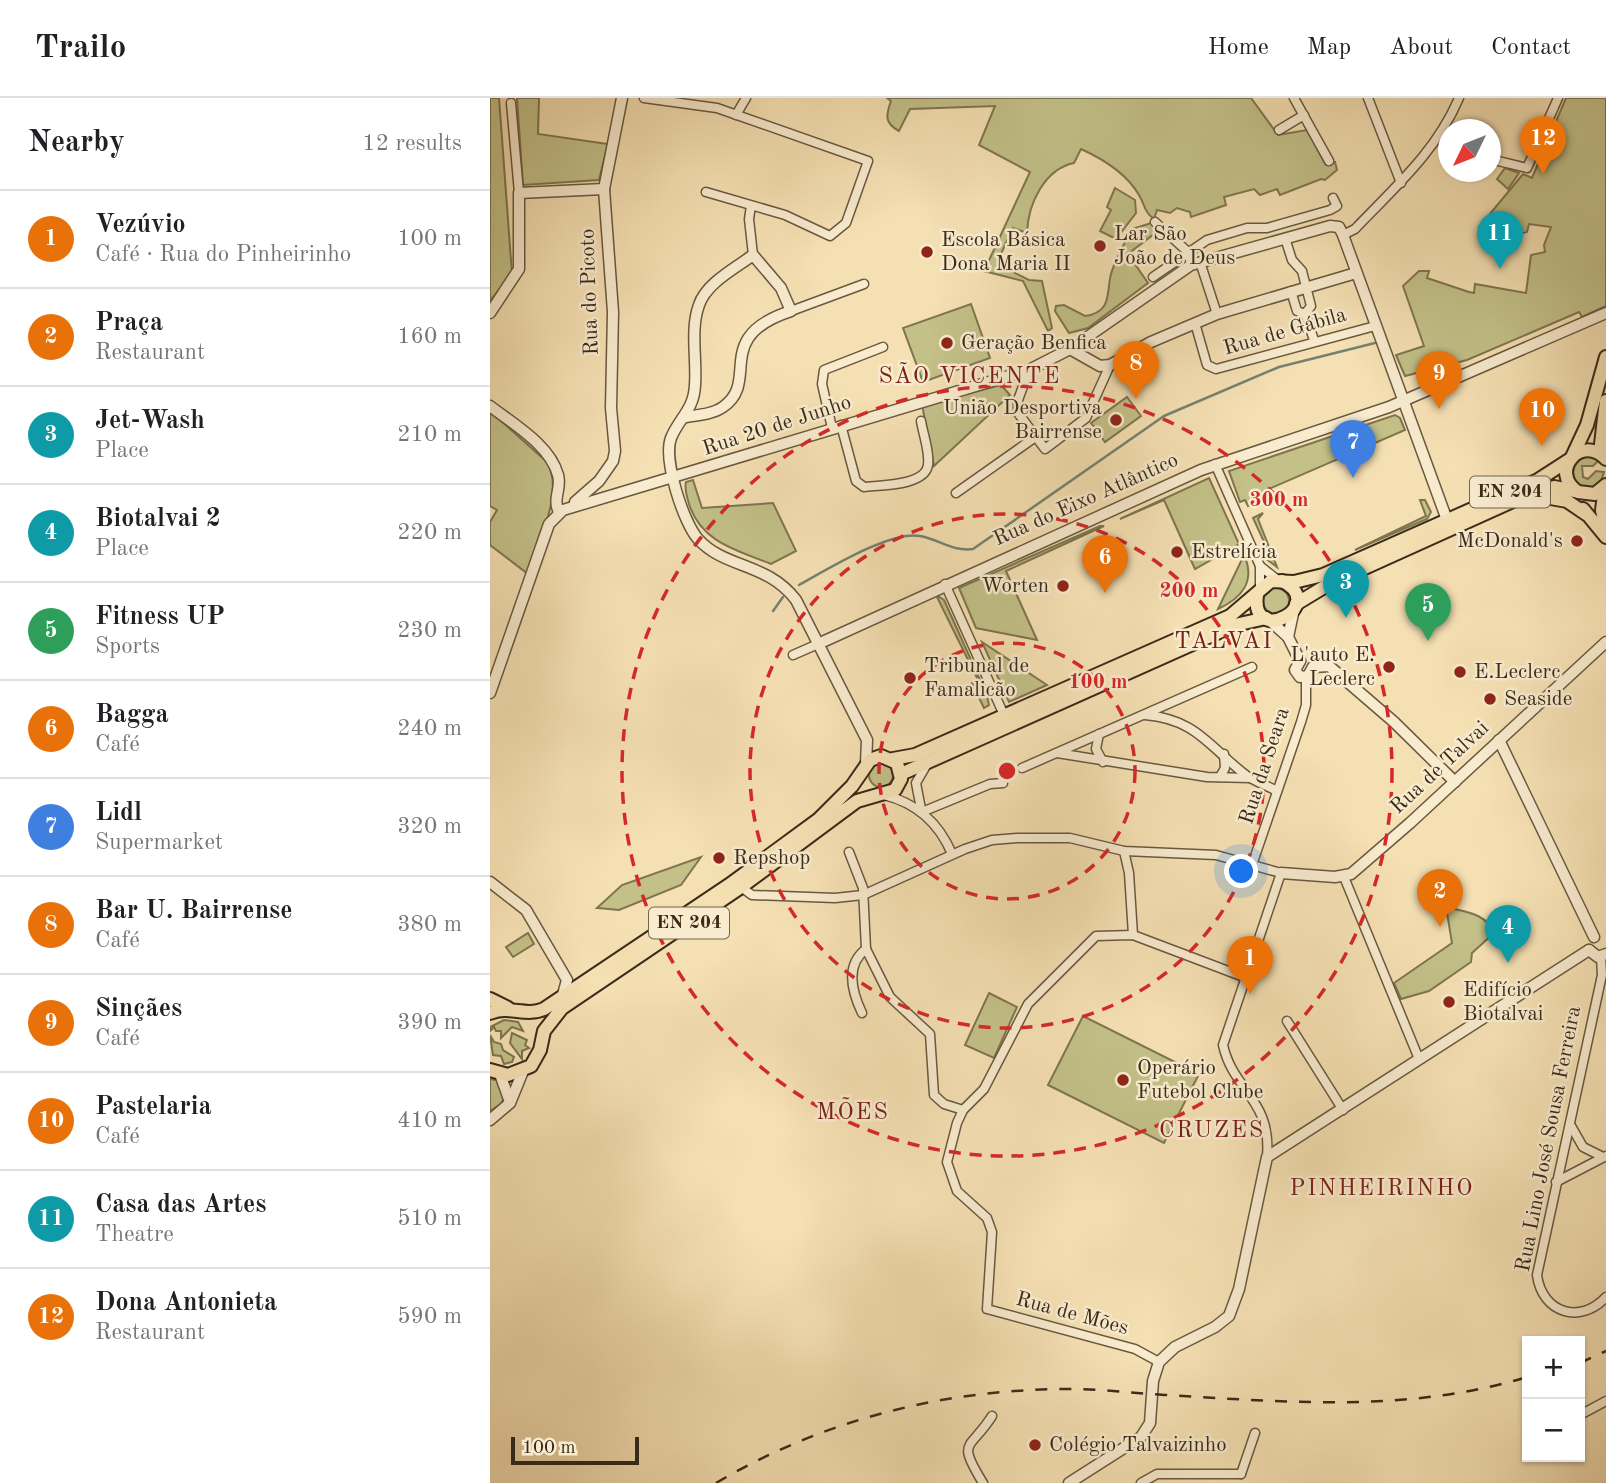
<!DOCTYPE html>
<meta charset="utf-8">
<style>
:root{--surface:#fff;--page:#f2f2f2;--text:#202124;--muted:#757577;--line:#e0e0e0;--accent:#7c3aed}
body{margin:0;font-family:"Old Standard TT",serif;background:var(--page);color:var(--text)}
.controls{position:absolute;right:21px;bottom:21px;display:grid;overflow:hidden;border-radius:0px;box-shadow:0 2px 5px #0004}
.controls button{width:63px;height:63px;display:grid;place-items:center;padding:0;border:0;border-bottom:2px solid var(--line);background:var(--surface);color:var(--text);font:35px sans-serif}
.compass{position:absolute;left:948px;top:21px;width:63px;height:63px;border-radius:50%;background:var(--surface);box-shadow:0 2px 5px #0004;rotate:227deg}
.scale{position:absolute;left:21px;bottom:18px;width:128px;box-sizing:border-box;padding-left:7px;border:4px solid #3a2a19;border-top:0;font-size:19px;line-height:24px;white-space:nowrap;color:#3a2a19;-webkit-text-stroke:5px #f8ebce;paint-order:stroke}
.you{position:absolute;left:752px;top:774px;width:24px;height:24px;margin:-18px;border:5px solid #fff;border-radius:50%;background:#1a73e8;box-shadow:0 0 0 10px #1a73e833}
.badge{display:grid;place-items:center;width:46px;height:46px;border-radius:50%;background:var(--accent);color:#fff;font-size:23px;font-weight:700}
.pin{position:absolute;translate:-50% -58px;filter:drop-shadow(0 2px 4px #0008)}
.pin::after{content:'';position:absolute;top:37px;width:24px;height:21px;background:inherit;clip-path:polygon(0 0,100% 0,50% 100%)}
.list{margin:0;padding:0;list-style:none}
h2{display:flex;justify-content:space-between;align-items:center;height:91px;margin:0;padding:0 28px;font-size:30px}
h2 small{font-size:23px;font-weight:400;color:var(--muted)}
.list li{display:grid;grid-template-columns:46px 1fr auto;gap:21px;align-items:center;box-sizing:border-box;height:98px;padding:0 28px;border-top:2px solid var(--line)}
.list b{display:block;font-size:26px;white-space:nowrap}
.list p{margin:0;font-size:23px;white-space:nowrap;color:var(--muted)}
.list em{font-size:23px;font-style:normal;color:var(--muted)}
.map{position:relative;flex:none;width:1116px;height:1385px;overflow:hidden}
header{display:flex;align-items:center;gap:42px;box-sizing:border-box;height:98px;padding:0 35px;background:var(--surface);border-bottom:2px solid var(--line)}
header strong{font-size:33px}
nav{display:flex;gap:38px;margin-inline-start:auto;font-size:24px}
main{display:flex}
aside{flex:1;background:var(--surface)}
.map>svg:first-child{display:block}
</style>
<header>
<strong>Trailo</strong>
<nav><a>Home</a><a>Map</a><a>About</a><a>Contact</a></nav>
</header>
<main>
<aside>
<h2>Nearby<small>12 results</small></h2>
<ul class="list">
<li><span class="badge" style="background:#e8710a">1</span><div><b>Vezúvio</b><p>Café · Rua do Pinheirinho</p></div><em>100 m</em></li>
<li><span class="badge" style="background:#e8710a">2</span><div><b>Praça</b><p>Restaurant</p></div><em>160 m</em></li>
<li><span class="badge" style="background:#0f9aa8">3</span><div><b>Jet-Wash</b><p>Place</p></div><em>210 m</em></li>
<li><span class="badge" style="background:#0f9aa8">4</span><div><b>Biotalvai 2</b><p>Place</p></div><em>220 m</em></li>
<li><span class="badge" style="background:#2e9e5b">5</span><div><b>Fitness UP</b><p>Sports</p></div><em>230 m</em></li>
<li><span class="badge" style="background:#e8710a">6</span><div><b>Bagga</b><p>Café</p></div><em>240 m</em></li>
<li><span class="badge" style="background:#3f7fe0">7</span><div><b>Lidl</b><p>Supermarket</p></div><em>320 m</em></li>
<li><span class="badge" style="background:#e8710a">8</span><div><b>Bar U. Bairrense</b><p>Café</p></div><em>380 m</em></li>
<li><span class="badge" style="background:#e8710a">9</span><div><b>Sinçães</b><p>Café</p></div><em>390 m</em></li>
<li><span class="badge" style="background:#e8710a">10</span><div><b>Pastelaria</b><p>Café</p></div><em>410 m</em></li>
<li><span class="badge" style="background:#0f9aa8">11</span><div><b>Casa das Artes</b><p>Theatre</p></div><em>510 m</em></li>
<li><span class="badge" style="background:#e8710a">12</span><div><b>Dona Antonieta</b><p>Restaurant</p></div><em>590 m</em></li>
</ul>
</aside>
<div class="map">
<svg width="1116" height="1385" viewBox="0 0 1116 1385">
<rect width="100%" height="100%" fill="#f5e0b3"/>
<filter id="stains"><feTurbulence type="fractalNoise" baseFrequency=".00286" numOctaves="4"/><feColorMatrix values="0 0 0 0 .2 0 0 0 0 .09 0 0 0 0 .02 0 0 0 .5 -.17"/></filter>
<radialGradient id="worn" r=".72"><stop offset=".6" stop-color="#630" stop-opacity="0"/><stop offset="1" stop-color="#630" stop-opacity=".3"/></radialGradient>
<!-- green -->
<g fill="#c3c088" stroke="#7e7550" stroke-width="2">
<polygon points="0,0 9,0 22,176 0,203"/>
<polygon points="27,0 49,0 48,36 118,46 109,82 33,87"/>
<path d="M397,0H761L788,37L817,32L836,67L845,64L847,72L835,82L831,81L790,97L787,91L770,97L764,91L734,99L736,107L701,119L700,114L687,110L680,115L667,112L664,121C654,114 655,107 649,97C637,76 613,61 591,51L584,65C555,71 538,105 537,135L523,130L509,160L523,167L525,175L539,182L552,183L562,230L558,233L533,183L494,173L540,74L489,47L505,8L420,11L409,33C394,25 396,17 401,3Z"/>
<polygon points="1076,0 1116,0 1116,208 1092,219 1089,214 977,262 915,278 906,257 934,248 913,188 929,173 939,173 937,180 979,194 984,195 985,186 1036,195 1041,157 1055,154 1054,147 1061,129 1039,126 1037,134 1029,136 989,129 1033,76 1042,80"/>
<polygon points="1015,70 1029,75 1018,91 1007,81"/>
<polygon points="625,90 645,102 646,115 626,141 610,133 621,112 617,109"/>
<path d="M661,125L672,130L638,156L658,185L598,230L579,235L565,213L566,208L574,207L595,218C623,214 616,194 621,176C625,162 635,144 642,131Z"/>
<polygon points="481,206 500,260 433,284 413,230"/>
<polygon points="511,287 520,297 444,368 432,307"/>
<polygon points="637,299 651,318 615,344 601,325"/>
<path d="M0,313L57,364C75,395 47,445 38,476L0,447V424L7,412L0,408Z"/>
<polygon points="905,317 910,320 915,332 765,397 768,404 758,408 755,402 750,404 739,373"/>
<path d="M1101,357L1109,362L1103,368H1092L1093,379L1098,381L1106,373L1114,374L1111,383L1104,389C1078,393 1076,361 1101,357Z"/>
<polygon points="719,380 749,446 705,471 674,402 630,421"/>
<path d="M203,382L212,410L283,405L306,453L281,466C246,452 211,444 199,406C197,398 194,392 196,384Z"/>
<polygon points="930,402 935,402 941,414 937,421 865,452 936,418"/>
<polygon points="773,415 768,421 787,469 775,460 770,451 776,448 763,420"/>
<polygon points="610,428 614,428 516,473 547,542 486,530 469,490"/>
<path d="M754,457C766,483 752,500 728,511Z"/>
<circle cx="786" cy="503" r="13"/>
<polygon points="446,497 454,502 491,584 489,586 496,593 499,607 494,610 482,585 488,582"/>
<polygon points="492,544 557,587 519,604"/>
<circle cx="391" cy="677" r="12"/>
<polygon points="211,759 191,787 129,812 107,810 132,787"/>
<path d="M956,809C975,814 996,815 1004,835L982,855L981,864L939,893L911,901L904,885L962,845Z"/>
<polygon points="38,835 44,846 23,859 16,849"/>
<polygon points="499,895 527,909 504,960 475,947"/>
<polygon points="593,918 709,976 674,1045 558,987"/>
<polygon points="14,922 28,924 33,933 22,929 11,940 11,933 6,933 4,929 0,933 0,929"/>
<polygon points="22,935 37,942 35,947 39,950 32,953 32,961 20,945"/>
<polygon points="0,937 4,944 11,946 13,952 24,959 22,964 14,966 11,958 3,957"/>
<polygon points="0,981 11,983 15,998 11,1006 0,1013"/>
</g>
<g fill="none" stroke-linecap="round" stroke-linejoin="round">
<!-- stream -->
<g stroke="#758271" stroke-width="2.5">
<path d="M309,487C336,472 401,432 430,438C448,441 463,454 483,451L674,318L789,269L885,245"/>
<polyline points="283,513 293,499"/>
</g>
<!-- minor casing -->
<g stroke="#695840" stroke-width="11">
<g id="minor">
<polyline points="154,0 227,10 378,63 356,125 340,138 295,117 216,94"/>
<polyline points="804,0 839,63"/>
<polyline points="878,0 911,85"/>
<polyline points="21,5 29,95"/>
<polyline points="246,17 256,0"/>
<polyline points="789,32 814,17"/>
<polyline points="1000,61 1037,70 1068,0"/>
<polyline points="261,108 259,121 263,157"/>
<polyline points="665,124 698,154 701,167"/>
<path d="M853,137L865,131C905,89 946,54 969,0"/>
<polyline points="795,140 802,162 812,173 821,208 815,216"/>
<polyline points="710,164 727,216"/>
<polyline points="663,179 717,142 757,130 777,130 840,112 847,108 843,100"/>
<polyline points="801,193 807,213 815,216 824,242"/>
<polyline points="301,213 374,186"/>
<polyline points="705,225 717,267 726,271 885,228"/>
<polyline points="539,272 528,302 528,315 555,351 596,320 620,267"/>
<path d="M351,327L366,383L374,389C390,387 435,388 438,367C440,354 433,336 431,323"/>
<polyline points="342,330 332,286 334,272 393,249"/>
<polyline points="725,366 770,468 770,491"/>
<polyline points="466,395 544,340"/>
<polyline points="770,468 789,483"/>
<polyline points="455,486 514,617"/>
<polyline points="303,557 328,546"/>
<path d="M655,617C707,621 720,650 757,678C766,684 778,688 787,693"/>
<polyline points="609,636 606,651 613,664"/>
<polyline points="567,655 717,679 761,680"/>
<polyline points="532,670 762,569"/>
<polyline points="730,679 735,670 734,656"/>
<path d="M394,697C427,705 449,725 462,756"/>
<polyline points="431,711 426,685 437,666"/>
<polyline points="432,714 500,686 513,685"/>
<polyline points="634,753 639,775 643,837"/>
<polyline points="359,754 373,790 376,851 400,899 440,936 444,997 454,1006 473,1012"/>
<polyline points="762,767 811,624 816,607 816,579"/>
<polyline points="854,779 929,961"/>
<path d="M251,789L262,797L345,800L373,797L475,751L502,742L527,740H580L634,753L726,757L791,775L733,947C743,993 782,1001 777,1059"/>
<path d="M1111,859L1112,877L1047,1177C1052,1215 1090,1227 1116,1199"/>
<path d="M372,915C362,894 355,867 376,851"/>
<polyline points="797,923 853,1012"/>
<polyline points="1081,1028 1093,1049 1113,1059"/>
<polyline points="1066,1084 1116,1058"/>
<polyline points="669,1264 645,1251 497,1211 502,1134 497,1120 467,1093 457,1064 467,1025 473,1012 494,991 538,906 606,838 643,837 754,879"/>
<polyline points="1090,1317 1116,1303"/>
<polyline points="751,1376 765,1335"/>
<path d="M493,1385C466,1341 480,1353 502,1318"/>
<polyline points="651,1385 667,1376 751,1376"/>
</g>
</g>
<!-- tertiary casing -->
<g stroke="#695840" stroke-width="13">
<g id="tertiary">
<polyline points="0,215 29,171 29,95 114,91"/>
<polyline points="580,251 610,268 620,267 661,244 727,216 866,175"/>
<path d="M0,308C23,326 60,347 68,377C72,390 62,401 69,414"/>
<path d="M196,319C209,317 223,316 233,309C271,283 221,239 301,213L291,190L263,157C246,170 216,185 209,207C200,231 207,262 205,287C204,312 189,320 181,340C173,361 193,424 208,441C235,471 277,464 306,502L377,642L376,666"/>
<polyline points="85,404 109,383 123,363 125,353 121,310 123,214 114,91 132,0"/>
<polyline points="778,521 798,539 810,563"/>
<polyline points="798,539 804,511"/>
<polyline points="328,546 711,372 899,309 1116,215"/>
<polyline points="810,563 805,572 810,579 818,578 823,569"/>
<polyline points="823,569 839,568 904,624 965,684"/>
<polyline points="0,595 59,426 73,412 539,272 580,251 701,167 840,128 849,129 853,137 957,422"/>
<polyline points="1009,642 1104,839"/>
<polyline points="791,775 845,779 861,776 920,725 1116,544"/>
<polyline points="0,784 36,812 77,882 72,900"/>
<polyline points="1099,852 1108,859 1116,856"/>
<polyline points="10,976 20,1004"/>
<polyline points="0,1022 20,1005 33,973"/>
<polyline points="579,1385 651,1339 660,1325 663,1283 669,1264 685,1249 725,1229 739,1218 749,1191 777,1059 1099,852"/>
</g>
</g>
<!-- primary casing -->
<g stroke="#3a2a19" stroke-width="16">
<g id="primary">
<polyline points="1110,355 1116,303"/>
<polyline points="1083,357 1097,327 1116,259"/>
<path d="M1116,361C1091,335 1058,374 1088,394L1105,396L1116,387"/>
<polyline points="1115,389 1112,412 1116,434"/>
<polyline points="1044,397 1077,403 1096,416"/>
<polyline points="1093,411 1116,439"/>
<path d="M767,497C760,550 840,507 792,483"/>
<polyline points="806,506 839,486 1045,393 1064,389 1085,393"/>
<polyline points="403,661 425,657 740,518 781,483 804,484 833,477 1048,382 1079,362"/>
<polyline points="411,676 745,527 776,520"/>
<path d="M0,915C19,907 36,919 54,911L239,787L329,721L362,688L380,662L391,658L407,665L411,681L405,692L367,703L251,789L72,910L54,933L50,952L41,968L18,977L0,972"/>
</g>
</g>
<!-- trunk casing -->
<g stroke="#3a2a19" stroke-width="16">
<polyline id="trunk" points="0,901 18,910"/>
</g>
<!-- minor -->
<use href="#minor" stroke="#f8ebce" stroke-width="8"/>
<!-- tertiary -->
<use href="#tertiary" stroke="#f8ebce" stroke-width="10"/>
<!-- primary -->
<use href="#primary" stroke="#f5e0b3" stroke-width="12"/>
<!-- trunk -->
<use href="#trunk" stroke="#f5e0b3" stroke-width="12"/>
<!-- rail -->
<g stroke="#3a2a19" stroke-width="2.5" stroke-dasharray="12 12" stroke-linecap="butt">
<polyline points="1090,1265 1116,1253"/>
<path d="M226,1385C335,1321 455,1291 580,1291C612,1291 643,1295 675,1297C798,1304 918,1315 1037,1279"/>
</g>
</g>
<!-- distance rings -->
<g fill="none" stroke="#d62828" stroke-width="3.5" stroke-dasharray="12 9">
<circle cx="517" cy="673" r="128"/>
<circle cx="517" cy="673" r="257"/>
<circle cx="517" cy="673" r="385"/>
</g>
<!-- markers -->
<g fill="#8f2418" stroke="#f8ebce" stroke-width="2.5">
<circle cx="610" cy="148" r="7"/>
<circle cx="437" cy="154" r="7"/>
<circle cx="457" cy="245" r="7"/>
<circle cx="626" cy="322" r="7"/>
<circle cx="1087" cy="443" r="7"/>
<circle cx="687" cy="454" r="7"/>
<circle cx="573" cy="488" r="7"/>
<circle cx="899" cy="569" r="7"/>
<circle cx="970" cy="574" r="7"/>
<circle cx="420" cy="580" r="7"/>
<circle cx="1000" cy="601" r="7"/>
<circle cx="229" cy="760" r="7"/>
<circle cx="959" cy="904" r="7"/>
<circle cx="633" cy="982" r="7"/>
<circle cx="545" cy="1347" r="7"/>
</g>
<g text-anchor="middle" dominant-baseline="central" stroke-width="5" stroke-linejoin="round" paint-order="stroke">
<!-- shield labels -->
<g fill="#f8ebce" stroke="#73644f" stroke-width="2">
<rect x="980" y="378.5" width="80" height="31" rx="5"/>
<rect x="159" y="809.5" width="80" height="31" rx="5"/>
</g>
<g font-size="19" font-weight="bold" fill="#3a2a19">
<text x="1020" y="394">EN 204</text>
<text x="199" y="825">EN 204</text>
</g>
<!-- poi labels -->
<g font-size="21" fill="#3a2a19" stroke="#f8ebce" text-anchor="start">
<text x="624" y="136">Lar São<tspan x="624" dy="24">João de Deus</tspan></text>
<text x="451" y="142">Escola Básica<tspan x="451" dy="24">Dona Maria II</tspan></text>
<text x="471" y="245">Geração Benfica</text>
<text x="612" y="310" text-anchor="end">União Desportiva<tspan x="612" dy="24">Bairrense</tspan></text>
<text x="1073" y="443" text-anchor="end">McDonald's</text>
<text x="701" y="454">Estrelícia</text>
<text x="559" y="488" text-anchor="end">Worten</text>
<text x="885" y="557" text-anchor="end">L'auto E.<tspan x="885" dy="24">Leclerc</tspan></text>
<text x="434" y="568">Tribunal de<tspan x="434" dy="24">Famalicão</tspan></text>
<text x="984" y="574">E.Leclerc</text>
<text x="1014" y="601">Seaside</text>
<text x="243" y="760">Repshop</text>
<text x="973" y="892">Edifício<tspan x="973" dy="24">Biotalvai</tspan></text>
<text x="647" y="970">Operário<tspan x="647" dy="24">Futebol Clube</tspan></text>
<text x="559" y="1347">Colégio Talvaizinho</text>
</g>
<!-- street labels -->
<g font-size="21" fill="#3a2a19" stroke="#f8ebce">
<text transform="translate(100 194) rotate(-92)">Rua do Picoto</text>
<text transform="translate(795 234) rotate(-16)">Rua de Gábila</text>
<text transform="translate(287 328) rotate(-18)">Rua 20 de Junho</text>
<text transform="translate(596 402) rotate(-24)">Rua do Eixo Atlântico</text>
<text transform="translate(775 668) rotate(-72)">Rua da Seara</text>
<text transform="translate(950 670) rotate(-43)">Rua de Talvai</text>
<text transform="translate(1059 1041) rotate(-79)">Rua Lino José Sousa Ferreira</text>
<text transform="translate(582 1216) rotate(15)">Rua de Mões</text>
</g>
<!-- neighbourhood labels -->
<g font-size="23" letter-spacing="2" fill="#7a1f14" stroke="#f8ebce">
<text x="480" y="278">SÃO VICENTE</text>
<text x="734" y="543">TALVAI</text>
<text x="363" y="1014">MÕES</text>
<text x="722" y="1032">CRUZES</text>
<text x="892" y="1090">PINHEIRINHO</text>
</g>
</g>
<circle cx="517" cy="673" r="10" fill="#d62828" stroke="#f8ebce" stroke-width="3.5"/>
<g font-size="21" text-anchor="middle" font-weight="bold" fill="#d62828" stroke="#f8ebce" stroke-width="5" stroke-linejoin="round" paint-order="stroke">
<text x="789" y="408">300 m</text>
<text x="699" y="499">200 m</text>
<text x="608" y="590">100 m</text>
</g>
<rect width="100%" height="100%" filter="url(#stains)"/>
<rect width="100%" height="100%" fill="url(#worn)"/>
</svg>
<div class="controls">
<button>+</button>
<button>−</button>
</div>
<svg class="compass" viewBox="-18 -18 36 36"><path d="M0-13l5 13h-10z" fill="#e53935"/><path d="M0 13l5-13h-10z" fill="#757577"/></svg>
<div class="scale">100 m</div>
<div class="you"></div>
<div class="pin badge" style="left:760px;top:896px;background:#e8710a">1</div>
<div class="pin badge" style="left:950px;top:829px;background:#e8710a">2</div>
<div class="pin badge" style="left:856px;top:520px;background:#0f9aa8">3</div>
<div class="pin badge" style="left:1018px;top:865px;background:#0f9aa8">4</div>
<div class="pin badge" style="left:938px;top:543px;background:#2e9e5b">5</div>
<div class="pin badge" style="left:615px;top:495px;background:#e8710a">6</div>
<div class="pin badge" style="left:863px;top:380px;background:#3f7fe0">7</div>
<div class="pin badge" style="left:646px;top:301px;background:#e8710a">8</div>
<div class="pin badge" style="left:949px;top:311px;background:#e8710a">9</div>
<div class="pin badge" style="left:1052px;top:348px;background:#e8710a">10</div>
<div class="pin badge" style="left:1010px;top:171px;background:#0f9aa8">11</div>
<div class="pin badge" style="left:1053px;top:76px;background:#e8710a">12</div>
</div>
</main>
